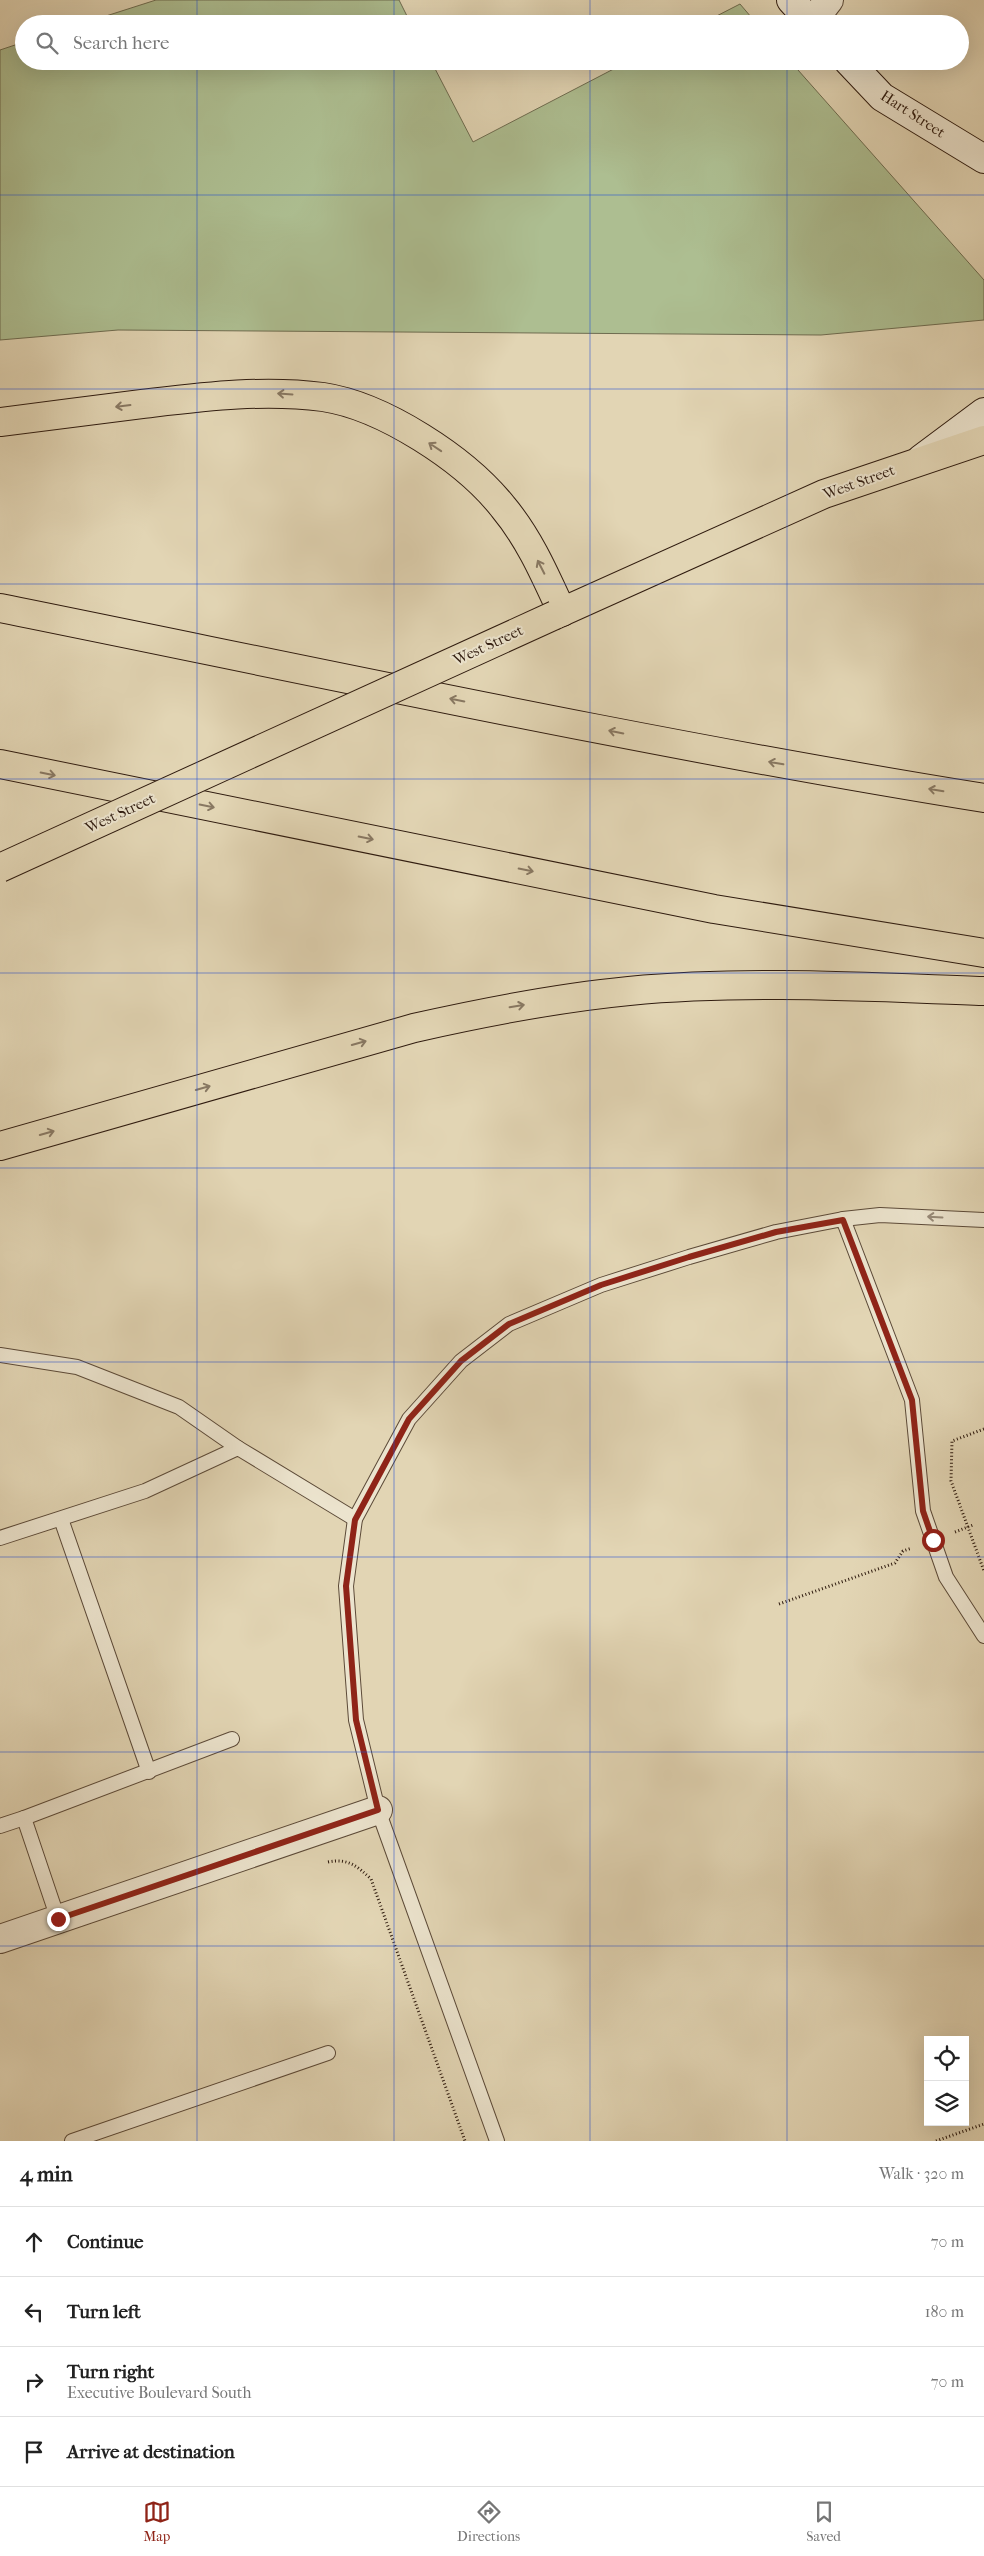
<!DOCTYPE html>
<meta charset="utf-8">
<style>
:root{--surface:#fff;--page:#f6f6f6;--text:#222;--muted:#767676;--line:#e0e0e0;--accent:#8f2418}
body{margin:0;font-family:"IM FELL French Canon",serif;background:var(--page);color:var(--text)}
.controls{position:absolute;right:15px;bottom:15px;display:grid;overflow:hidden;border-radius:0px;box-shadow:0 5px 20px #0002}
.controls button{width:45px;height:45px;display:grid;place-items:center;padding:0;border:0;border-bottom:1px solid var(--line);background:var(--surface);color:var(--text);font:25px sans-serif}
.stop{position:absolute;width:15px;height:15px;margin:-11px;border:4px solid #8f2418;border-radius:50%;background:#fff}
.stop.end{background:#8f2418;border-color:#fff;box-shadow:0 1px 5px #0008}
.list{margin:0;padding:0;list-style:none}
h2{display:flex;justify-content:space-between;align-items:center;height:65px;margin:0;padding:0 20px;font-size:21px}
h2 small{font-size:16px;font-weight:400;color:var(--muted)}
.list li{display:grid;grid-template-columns:32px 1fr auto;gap:15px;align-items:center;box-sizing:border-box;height:70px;padding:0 20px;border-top:1px solid var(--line)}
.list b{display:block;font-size:19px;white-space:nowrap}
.list p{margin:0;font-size:16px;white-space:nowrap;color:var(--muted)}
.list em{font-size:16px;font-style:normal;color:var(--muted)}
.icon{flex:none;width:28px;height:28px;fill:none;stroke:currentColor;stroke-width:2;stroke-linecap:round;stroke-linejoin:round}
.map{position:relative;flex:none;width:984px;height:2141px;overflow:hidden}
.search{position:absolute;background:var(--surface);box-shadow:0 5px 20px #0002;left:15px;right:15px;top:15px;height:55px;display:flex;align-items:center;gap:12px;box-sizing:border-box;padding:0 18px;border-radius:28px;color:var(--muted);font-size:19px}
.sheet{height:345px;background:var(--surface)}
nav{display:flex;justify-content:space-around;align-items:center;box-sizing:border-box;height:70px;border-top:1px solid var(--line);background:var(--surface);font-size:14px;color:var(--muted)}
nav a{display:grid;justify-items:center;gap:2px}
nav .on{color:var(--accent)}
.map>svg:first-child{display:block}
</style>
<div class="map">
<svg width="984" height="2141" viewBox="0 0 984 2141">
<rect width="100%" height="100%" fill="#e2d5b4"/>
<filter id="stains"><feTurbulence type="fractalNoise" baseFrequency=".004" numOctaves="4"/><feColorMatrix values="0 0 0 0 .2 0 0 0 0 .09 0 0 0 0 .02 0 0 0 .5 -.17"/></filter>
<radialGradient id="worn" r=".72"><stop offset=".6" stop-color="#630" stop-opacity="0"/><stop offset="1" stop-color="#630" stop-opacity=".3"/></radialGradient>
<!-- green -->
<g fill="#adbe91" stroke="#6e6c50">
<polygon points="156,0 399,0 411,24 81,24"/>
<polygon points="740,4 757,24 701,24"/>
<polygon points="24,42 24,61 431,61 473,142 629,61 790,61 984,280 984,320 821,335 118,330 0,340 0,50"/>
</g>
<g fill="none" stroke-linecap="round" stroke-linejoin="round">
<!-- lane casing -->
<g stroke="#5c4a38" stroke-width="16">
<g id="lane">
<polyline points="843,1219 880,1215 984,1220"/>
<polyline points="0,1355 77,1367 179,1407 238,1448"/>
<polyline points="61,1519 149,1772"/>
<polyline points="0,1538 145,1491 238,1448 355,1519"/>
<polyline points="0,1826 24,1818"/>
<polyline points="58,1919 24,1818 232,1739"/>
<polyline points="72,2141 328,2053"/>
<polyline points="497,2141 378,1810 356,1720 346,1586 355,1519 409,1419 461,1361 509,1324 601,1285 689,1257 776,1232 843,1219 912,1400 923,1511 946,1577 984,1636"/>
</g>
</g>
<!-- street casing -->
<g stroke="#5c4a38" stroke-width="30">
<g id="street">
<polyline points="812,22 829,0"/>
<polyline points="0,1939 378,1810"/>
</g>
</g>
<!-- secondary casing -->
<g stroke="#2f1b0f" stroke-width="30">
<g id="secondary">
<polyline points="791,0 813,24"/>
<polyline points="848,61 882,97 984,159"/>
<polyline points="921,459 984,412"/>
</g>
</g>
<!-- primary casing -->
<g stroke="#2f1b0f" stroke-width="30">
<polyline id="primary" points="555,615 824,494 984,440"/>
</g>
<!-- highway casing -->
<g stroke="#2f1b0f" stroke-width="30">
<g id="highway">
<path d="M0,422C47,416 95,410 142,404C202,397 262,389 323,397C383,406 465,459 503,507C529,538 545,575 562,612"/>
<path d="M0,608C327,674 654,745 984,798"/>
<polyline points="0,764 714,909 984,953"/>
<path d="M0,1146L414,1028C485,1012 556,998 629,991C747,980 866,987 984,991"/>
</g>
</g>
<!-- path -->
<g stroke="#2f1b0f" stroke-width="3" stroke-dasharray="1 2.5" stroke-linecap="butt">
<polyline points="984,1429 952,1441 951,1481 984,1571"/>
<polyline points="955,1532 973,1525"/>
<polyline points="779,1604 895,1563 903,1551 912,1548"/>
<path d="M328,1862C348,1858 357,1866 371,1879L465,2141"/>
<polyline points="936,2141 984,2124"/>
</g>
<!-- lane -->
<use href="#lane" stroke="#ece4ce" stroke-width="14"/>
<!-- street -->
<use href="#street" stroke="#ece4ce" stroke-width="28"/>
<!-- secondary -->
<use href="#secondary" stroke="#ece4ce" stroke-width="28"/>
<!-- primary -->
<use href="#primary" stroke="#e2d5b4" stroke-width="28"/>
<!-- highway -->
<use href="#highway" stroke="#e2d5b4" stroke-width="28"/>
<!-- primary-bridge casing -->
<g stroke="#2f1b0f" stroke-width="30" stroke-linecap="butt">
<polyline id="primary-bridge" points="0,868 555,615"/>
</g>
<!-- primary-bridge -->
<use href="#primary-bridge" stroke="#e2d5b4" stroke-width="28"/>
</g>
<!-- one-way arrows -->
<defs><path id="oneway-shaft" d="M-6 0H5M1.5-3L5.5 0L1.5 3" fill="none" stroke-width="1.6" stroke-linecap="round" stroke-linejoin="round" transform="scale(1.25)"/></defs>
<g stroke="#887862">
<use href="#oneway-shaft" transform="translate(285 394) rotate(-176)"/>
<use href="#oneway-shaft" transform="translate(123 406) rotate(173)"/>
<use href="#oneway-shaft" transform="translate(435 447) rotate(-146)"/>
<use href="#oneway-shaft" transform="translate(541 567) rotate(-117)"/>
<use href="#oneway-shaft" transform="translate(457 700) rotate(-169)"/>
<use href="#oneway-shaft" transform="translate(616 732) rotate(-169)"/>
<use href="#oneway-shaft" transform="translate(776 763) rotate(-170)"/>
<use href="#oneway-shaft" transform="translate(48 774) rotate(11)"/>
<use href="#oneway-shaft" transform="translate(936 790) rotate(-171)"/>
<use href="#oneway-shaft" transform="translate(207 806) rotate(11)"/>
<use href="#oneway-shaft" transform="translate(366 838) rotate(11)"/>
<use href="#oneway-shaft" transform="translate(526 870) rotate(11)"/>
<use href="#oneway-shaft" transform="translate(517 1006) rotate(-9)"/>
<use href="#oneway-shaft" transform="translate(359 1043) rotate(-16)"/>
<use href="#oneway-shaft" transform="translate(203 1088) rotate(-16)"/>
<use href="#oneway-shaft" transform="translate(47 1133) rotate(-16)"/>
</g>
<use stroke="#978a78" href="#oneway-shaft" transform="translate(935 1217) rotate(-177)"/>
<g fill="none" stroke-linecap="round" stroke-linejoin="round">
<!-- route -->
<polyline stroke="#8f2418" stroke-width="6" points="58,1919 378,1810 356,1720 346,1586 355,1520 409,1419 461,1361 509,1324 601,1285 689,1257 776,1232 843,1220 912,1400 923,1511 933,1540"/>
</g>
<!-- grid -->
<path fill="none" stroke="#1d4ed8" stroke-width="1" stroke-opacity="0.55" d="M197,0V24M394,0V24M590,0V24M787,0V24M197,61V2141M394,61V2141M590,61V2141M787,61V2141M0,195H984M0,389H984M0,584H984M0,779H984M0,973H984M0,1168H984M0,1362H984M0,1557H984M0,1752H984M0,1946H984"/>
<g text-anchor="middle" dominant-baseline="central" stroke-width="4" stroke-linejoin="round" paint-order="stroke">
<!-- street labels -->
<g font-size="15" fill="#2f1b0f" stroke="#ece4ce">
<text transform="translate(913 114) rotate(33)">Hart Street</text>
<text transform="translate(859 482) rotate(-20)">West Street</text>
<text transform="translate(488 645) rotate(-25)">West Street</text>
<text transform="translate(120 813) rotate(-25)">West Street</text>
</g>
</g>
<rect width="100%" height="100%" filter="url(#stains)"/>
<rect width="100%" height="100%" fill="url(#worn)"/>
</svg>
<div class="controls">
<button><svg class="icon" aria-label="locate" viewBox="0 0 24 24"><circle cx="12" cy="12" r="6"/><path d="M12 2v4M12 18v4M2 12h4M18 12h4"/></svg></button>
<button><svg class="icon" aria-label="layers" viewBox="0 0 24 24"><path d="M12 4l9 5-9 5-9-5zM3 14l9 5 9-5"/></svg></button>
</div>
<div class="stop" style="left:933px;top:1540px"></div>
<div class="stop end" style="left:58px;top:1919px"></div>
<div class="search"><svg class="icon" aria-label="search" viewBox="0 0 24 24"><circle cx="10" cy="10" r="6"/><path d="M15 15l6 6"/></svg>Search here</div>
</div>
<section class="sheet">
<h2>4 min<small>Walk · 320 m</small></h2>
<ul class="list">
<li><svg class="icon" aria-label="ahead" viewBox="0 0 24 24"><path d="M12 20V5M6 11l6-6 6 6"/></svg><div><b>Continue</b></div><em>70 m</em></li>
<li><svg class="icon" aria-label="left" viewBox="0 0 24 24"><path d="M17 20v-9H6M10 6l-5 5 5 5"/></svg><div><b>Turn left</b></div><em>180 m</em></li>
<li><svg class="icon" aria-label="right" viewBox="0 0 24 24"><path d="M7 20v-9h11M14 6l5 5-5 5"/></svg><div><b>Turn right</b><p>Executive Boulevard South</p></div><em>70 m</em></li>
<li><svg class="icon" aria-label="arrive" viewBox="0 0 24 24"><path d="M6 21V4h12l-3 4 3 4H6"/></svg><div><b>Arrive at destination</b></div></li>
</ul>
</section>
<nav>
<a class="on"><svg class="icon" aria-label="map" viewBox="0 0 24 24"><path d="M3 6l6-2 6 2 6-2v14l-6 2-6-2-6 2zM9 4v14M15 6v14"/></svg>Map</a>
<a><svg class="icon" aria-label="directions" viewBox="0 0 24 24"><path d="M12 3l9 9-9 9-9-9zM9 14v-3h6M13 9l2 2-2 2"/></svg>Directions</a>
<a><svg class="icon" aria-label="saved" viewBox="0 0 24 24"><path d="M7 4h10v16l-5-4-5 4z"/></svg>Saved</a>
</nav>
